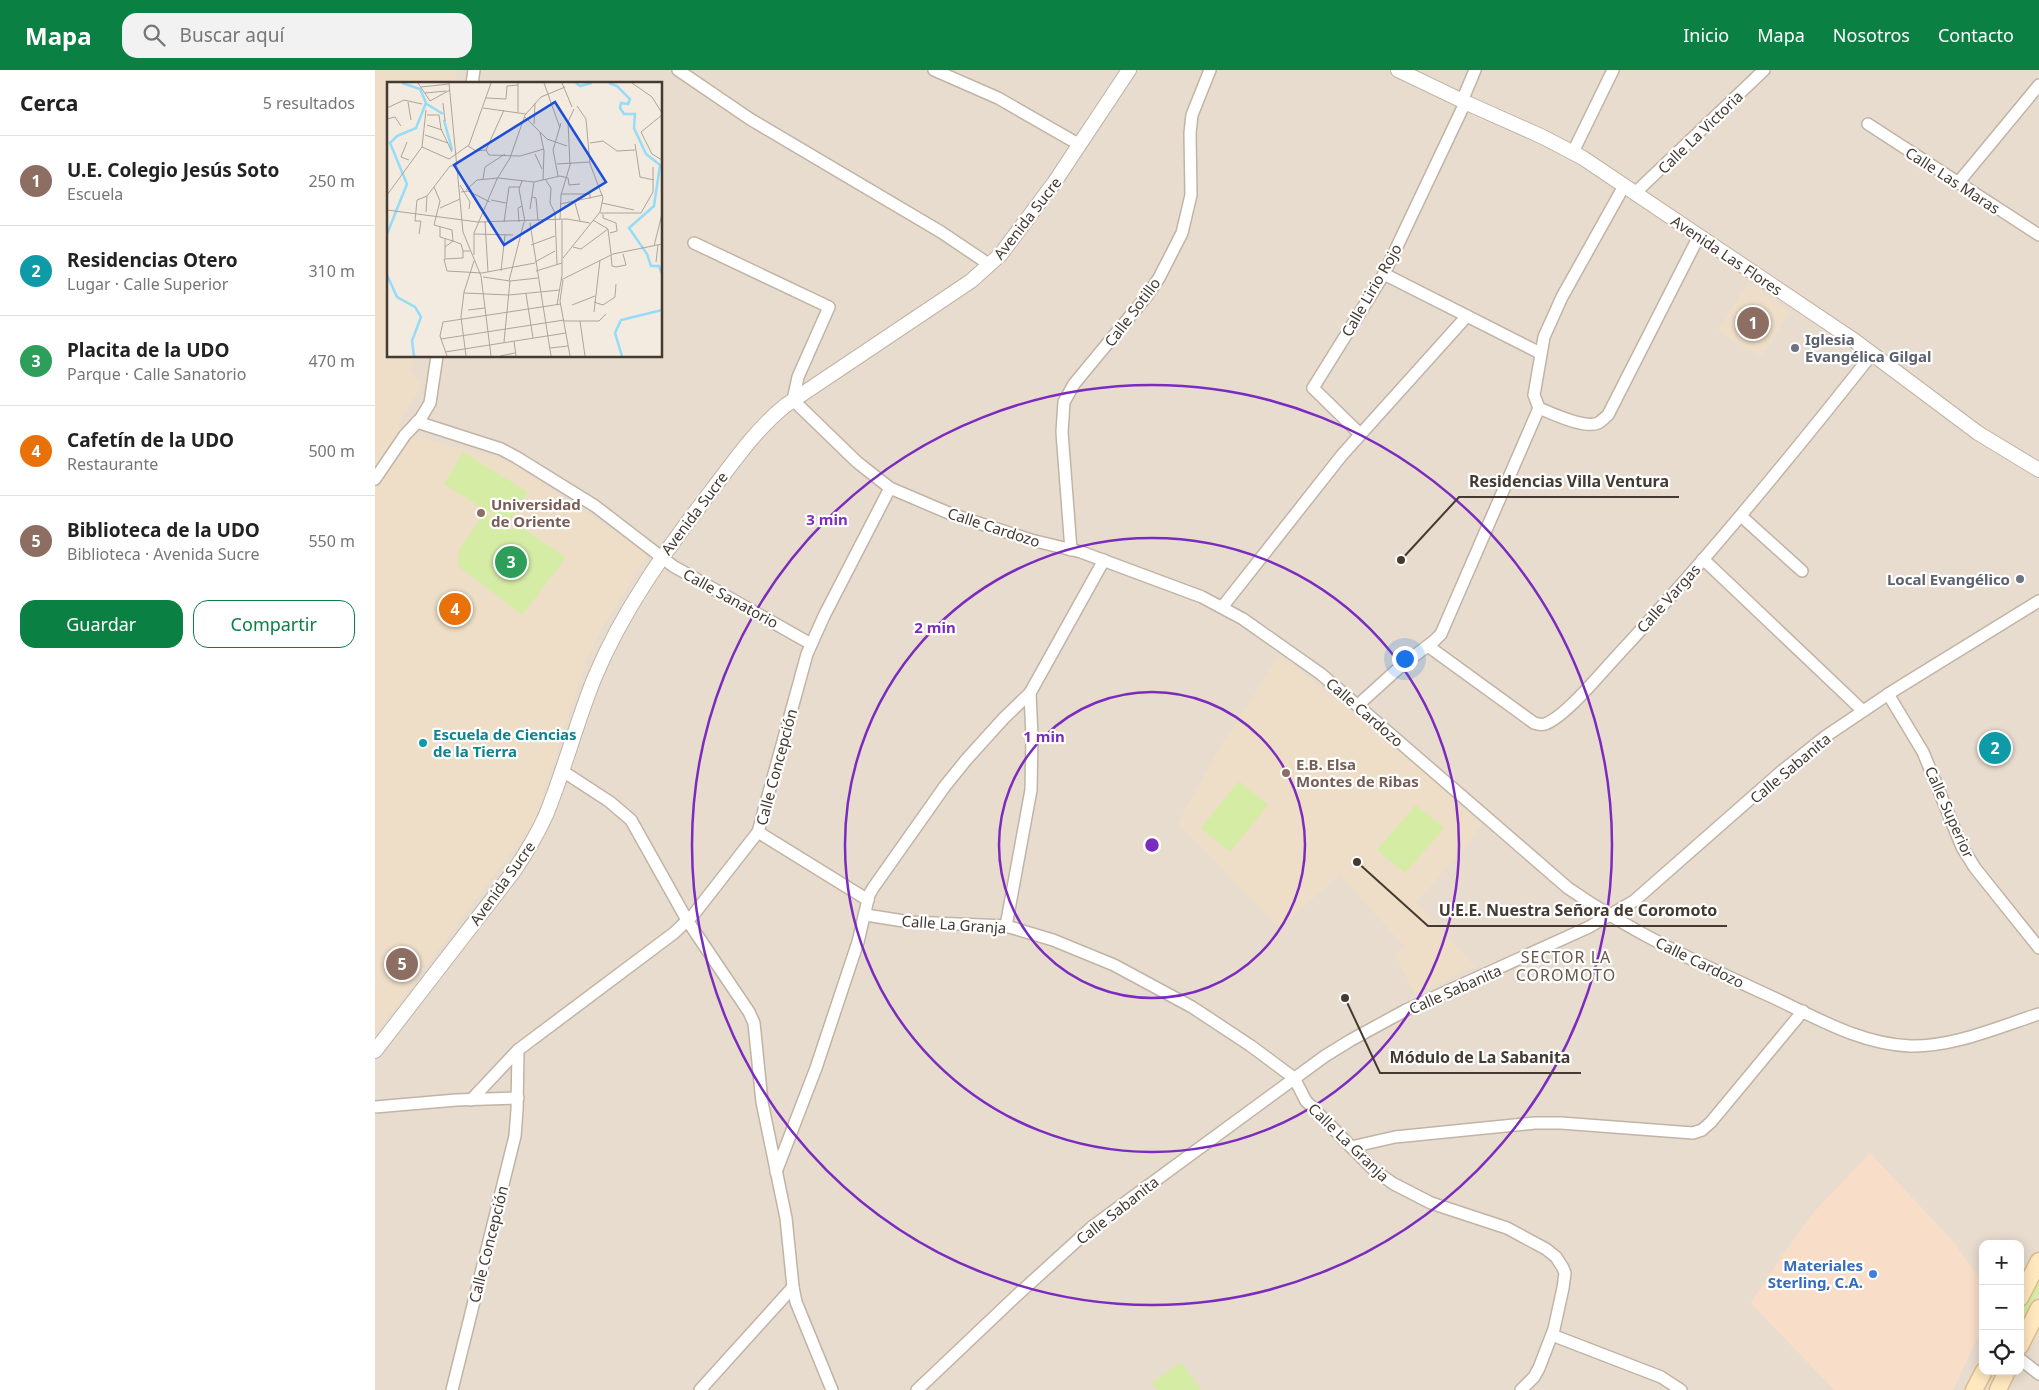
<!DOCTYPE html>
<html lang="es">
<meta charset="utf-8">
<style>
:root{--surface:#fff;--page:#f2f2f2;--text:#222;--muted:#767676;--line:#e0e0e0;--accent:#0b8043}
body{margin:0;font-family:"Noto Sans",sans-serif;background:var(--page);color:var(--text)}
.controls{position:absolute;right:15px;bottom:15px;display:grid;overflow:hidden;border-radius:10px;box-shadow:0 2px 12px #0003}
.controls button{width:45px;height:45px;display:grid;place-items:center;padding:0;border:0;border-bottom:1px solid var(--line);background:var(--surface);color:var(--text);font:25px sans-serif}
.you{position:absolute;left:1029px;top:588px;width:18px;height:18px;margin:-12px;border:4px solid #fff;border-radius:50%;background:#1a73e8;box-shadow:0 0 0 8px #1a73e833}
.badge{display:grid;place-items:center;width:32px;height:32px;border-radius:50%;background:var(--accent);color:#fff;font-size:16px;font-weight:700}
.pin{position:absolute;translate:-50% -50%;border:2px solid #fff;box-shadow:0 1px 5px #0006}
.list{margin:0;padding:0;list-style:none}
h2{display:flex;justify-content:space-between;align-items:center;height:65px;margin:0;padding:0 20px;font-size:21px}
h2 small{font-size:16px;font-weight:400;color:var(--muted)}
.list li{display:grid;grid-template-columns:32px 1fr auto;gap:15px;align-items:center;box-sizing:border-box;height:90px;padding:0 20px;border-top:1px solid var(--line)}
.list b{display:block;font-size:19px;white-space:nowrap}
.list p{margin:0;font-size:16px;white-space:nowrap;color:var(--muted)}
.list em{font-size:16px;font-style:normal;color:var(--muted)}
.actions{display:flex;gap:10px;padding:15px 20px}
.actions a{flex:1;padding:11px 0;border:1px solid var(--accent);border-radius:15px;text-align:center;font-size:18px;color:var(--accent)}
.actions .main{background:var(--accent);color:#fff}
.icon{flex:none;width:28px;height:28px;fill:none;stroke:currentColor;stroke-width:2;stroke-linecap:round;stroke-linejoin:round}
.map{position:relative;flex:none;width:1664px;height:1320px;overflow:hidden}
header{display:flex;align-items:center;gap:30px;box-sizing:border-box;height:70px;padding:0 25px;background:var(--accent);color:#fff}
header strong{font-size:24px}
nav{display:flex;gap:28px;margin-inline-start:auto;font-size:18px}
.search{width:350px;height:45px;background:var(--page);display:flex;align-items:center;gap:12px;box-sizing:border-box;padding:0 18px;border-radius:15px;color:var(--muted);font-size:19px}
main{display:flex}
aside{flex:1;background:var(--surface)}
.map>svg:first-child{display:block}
</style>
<header>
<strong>Mapa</strong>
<div class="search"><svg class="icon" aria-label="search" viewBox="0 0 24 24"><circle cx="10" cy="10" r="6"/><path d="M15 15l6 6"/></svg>Buscar aquí</div>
<nav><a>Inicio</a><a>Mapa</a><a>Nosotros</a><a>Contacto</a></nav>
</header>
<main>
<aside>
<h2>Cerca<small>5 resultados</small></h2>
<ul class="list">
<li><span class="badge" style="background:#8d6e63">1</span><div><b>U.E. Colegio Jesús Soto</b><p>Escuela</p></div><em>250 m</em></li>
<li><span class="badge" style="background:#0f9aa8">2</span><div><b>Residencias Otero</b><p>Lugar · Calle Superior</p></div><em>310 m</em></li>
<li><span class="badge" style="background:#2e9e5b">3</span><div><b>Placita de la UDO</b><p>Parque · Calle Sanatorio</p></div><em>470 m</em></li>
<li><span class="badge" style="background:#e8710a">4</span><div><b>Cafetín de la UDO</b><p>Restaurante</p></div><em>500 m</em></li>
<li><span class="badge" style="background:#8d6e63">5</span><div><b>Biblioteca de la UDO</b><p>Biblioteca · Avenida Sucre</p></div><em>550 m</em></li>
</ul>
<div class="actions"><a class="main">Guardar</a><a>Compartir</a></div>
</aside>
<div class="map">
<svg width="1664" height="1320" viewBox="0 0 1664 1320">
<rect width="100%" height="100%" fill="#f3ebe0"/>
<!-- residential -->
<path fill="#e7dcce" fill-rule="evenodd" d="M0,0H1664V1320H0ZM14,14H286V286H14ZM1608,1174H1645V1301H1608Z"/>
<!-- commercial -->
<polygon fill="#f8ddc8" points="1495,1083 1579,1172 1608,1214 1608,1256 1578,1320 1459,1320 1376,1233 1402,1193 1437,1144"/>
<!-- education -->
<g fill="#eedec8">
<polygon points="0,0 82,0 80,14 14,14 14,286 40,286 36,299 46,316 23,355 41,367 131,390 273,484 227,558 211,591 159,752 0,964"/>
<polygon points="1374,212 1415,241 1386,288 1343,261"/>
<polygon points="905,585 1021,677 1107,755 1088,780 1041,832 1100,897 1040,924 1020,885 1030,877 965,805 904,858 803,753 845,677"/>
</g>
<!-- green -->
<g fill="#d5eca4">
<polygon points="88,382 153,422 133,454 69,414"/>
<polygon points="110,442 137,461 142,454 191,488 147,545 83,496 84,480"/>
<polygon points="864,711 893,735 855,782 826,758"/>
<polygon points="1041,735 1069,758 1030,803 1002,780"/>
<polygon points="1664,1206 1664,1223 1645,1260 1645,1243"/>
<polygon points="806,1292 826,1320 782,1320 777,1313"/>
</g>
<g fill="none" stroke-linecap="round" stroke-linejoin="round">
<!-- minor casing -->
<g stroke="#c1b4a5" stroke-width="14">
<g id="minor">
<polyline points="303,0 375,49 566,162 615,195"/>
<polyline points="559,0 623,28 705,75"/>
<polyline points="97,14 99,0"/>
<polyline points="1087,31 1100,0"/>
<polyline points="1493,54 1664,165"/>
<polyline points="1198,82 1238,0"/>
<polyline points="1583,113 1664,15"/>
<path d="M1249,116L1187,227L1169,267L1159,325L1164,338C1178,344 1210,359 1223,353C1227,351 1230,347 1233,345L1324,166"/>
<polyline points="1260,123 1389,0"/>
<path d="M319,173L454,237L423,307L418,330L482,392L515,418L576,444L656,470L706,482L827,527L868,549L946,604L1193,818C1256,862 1327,895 1397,927C1442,948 1485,974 1535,976C1579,977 1623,957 1664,944"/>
<polyline points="1009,204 1165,283"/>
<polyline points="42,352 126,379 141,387 220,436 298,496 436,574"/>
<polyline points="985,364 938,318 1009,204 1090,33"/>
<polyline points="0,409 30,365 46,348 55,333 62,286"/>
<polyline points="1366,446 1427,501"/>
<polyline points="696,480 687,362 689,332 699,314 771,227 784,208 807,163 816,125 815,63 817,45 835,0"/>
<polyline points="1328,489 1488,641"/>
<polyline points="848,536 967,385 1092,246"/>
<path d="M1053,576L1159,653C1162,654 1166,655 1170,654C1190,647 1225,604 1241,587C1331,490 1415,388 1497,284"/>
<polyline points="1513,624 1548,682 1587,777 1600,798 1664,878"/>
<polyline points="983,635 1026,596 1059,571 1066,564 1164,338"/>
<polyline points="186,700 235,732 256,750 312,850 374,942 379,953 387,1032 411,1148 418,1217 421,1232 457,1320"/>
<polyline points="383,762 493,830"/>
<polyline points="491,845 535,852 631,856 678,870 739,895 817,937 876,976 919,1008 931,1031 1000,1101 1019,1114 1056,1133 1132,1158 1171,1179 1181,1187 1188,1198 1190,1203 1188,1218 1179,1259 1164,1298 1159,1307 1146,1320"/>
<polyline points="631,856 656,720 657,667 655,623"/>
<polyline points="96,1030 143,980 299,863 319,844 383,762 432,584 449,546 515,418"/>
<polyline points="0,1037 81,1030 143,1028"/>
<polyline points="976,1077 1020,1067 1160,1053 1186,1053 1318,1063 1327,1060 1336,1052 1428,941"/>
<polyline points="401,1102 441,998 483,872 494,825 498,818 570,716 591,690 629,648 655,623 729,490"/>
<polyline points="1177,1265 1286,1307 1306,1320"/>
<polyline points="1645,1289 1664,1304"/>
<polyline points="77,1320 140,1066 142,1040 143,980"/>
<polyline points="325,1320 418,1217"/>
<polyline points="542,1320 640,1227 717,1157 950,986 976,970 1031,940 1214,857 1259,831 1407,701 1451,666 1518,621 1664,531"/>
</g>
</g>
<!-- tertiary casing -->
<g stroke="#c1b4a5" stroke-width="16">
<g id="tertiary">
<polyline points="1023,0 1094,34 1168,67 1208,88 1480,271 1603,363 1664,400"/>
<path d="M0,981L139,801C151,783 162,765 171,745C189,701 201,654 219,609C248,539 291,480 337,420C360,390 381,359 411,335L596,211L626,184L679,113L754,0"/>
</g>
</g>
<!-- secondary casing -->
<g stroke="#dbbc8c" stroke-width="19">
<g id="secondary">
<polyline points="1645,1228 1664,1191"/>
<polyline points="1645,1276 1664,1238"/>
<polyline points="1599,1320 1609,1301"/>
<polyline points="1623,1320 1632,1301"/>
</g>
</g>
<!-- minor -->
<use href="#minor" stroke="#fff" stroke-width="11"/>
<!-- tertiary -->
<use href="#tertiary" stroke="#fff" stroke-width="14"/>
<!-- secondary -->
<use href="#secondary" stroke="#ffe7be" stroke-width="16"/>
</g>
<!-- distance rings -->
<g fill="none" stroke="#7b2cbf" stroke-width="2.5">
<circle cx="777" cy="775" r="153"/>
<circle cx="777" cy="775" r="307"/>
<circle cx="777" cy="775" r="460"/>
</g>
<!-- markers -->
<g fill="#6b7280" stroke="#fff" stroke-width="2">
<circle cx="1420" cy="278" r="5"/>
<circle cx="1645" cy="509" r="5"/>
</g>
<g fill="#8d6e63" stroke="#fff" stroke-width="2">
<circle cx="106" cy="443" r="5"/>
<circle cx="911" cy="703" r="5"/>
</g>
<circle fill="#0f9aa8" stroke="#fff" stroke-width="2" cx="48" cy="673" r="5"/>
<circle fill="#3f7fe0" stroke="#fff" stroke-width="2" cx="1498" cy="1204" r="5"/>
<g text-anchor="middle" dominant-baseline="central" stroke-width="4.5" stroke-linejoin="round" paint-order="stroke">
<!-- street labels -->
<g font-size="15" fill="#443a31" stroke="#fff">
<text transform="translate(1325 62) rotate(-44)">Calle La Victoria</text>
<text transform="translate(1578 110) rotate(33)">Calle Las Maras</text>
<text transform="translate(652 148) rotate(-52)">Avenida Sucre</text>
<text transform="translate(1352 185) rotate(34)">Avenida Las Flores</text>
<text transform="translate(996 220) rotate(-60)">Calle Lirio Rojo</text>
<text transform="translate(757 242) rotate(-53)">Calle Sotillo</text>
<text transform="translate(319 443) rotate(-53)">Avenida Sucre</text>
<text transform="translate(619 457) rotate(18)">Calle Cardozo</text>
<text transform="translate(356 528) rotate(29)">Calle Sanatorio</text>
<text transform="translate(1293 528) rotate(-48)">Calle Vargas</text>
<text transform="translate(990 642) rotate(41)">Calle Cardozo</text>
<text transform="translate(401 697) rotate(-75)">Calle Concepción</text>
<text transform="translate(1415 698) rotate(-40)">Calle Sabanita</text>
<text transform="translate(1575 742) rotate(66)">Calle Superior</text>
<text transform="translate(127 813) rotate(-54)">Avenida Sucre</text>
<text transform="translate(579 854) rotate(4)">Calle La Granja</text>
<text transform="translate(1325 892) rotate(26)">Calle Cardozo</text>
<text transform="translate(1080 919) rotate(-24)">Calle Sabanita</text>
<text transform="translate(974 1072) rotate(44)">Calle La Granja</text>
<text transform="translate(742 1140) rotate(-38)">Calle Sabanita</text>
<text transform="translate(113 1174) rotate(-76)">Calle Concepción</text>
</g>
<!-- worship labels -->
<g font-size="15" font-weight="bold" fill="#5b616d" stroke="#fff" text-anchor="start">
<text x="1430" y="269">Iglesia<tspan x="1430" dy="17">Evangélica Gilgal</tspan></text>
<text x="1635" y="509" text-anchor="end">Local Evangélico</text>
</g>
<!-- education labels -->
<g font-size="15" font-weight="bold" fill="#785e54" stroke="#fff" text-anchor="start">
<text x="116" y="434">Universidad<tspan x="116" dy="17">de Oriente</tspan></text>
<text x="921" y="694">E.B. Elsa<tspan x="921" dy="17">Montes de Ribas</tspan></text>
</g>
<!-- culture labels -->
<g font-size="15" font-weight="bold" fill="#0d838f" stroke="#fff" text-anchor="start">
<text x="58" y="664">Escuela de Ciencias<tspan x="58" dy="17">de la Tierra</tspan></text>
</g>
<!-- shop labels -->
<g font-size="15" font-weight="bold" fill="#366cbe" stroke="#fff" text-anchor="end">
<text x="1488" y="1195">Materiales<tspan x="1488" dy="17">Sterling, C.A.</tspan></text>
</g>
<!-- neighbourhood labels -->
<g font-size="16" letter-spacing="1" fill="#685647" stroke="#fff">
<text x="1191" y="887">SECTOR LA<tspan x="1191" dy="18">COROMOTO</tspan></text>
</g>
</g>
<!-- overview -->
<g transform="translate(12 12)">
<rect width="275" height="275" fill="#f3ebe0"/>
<path fill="none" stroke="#94dcf8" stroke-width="2.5" d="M189,1L193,4L205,1M222,1L230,4L243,17L241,22L234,21L233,26L237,32H248L247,46L259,72L273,83L267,124L242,146L260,172L264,184H272L275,192M38,21L56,32M57,38L65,68M6,137L20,102L3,61L10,54L29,46L39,21L33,7L15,1M0,152L6,137M0,193L10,215L28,225L34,235L25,259L27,274M235,274L228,251L234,238L275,228"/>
<path fill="none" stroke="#ada49a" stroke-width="1" d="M31,1L43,19L63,8M62,1L76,150L94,194L104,274M131,1V30M157,1L173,46M175,1L185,25M245,1L265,15L275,31M34,5L62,2M38,11L59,9M99,16L119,17L120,4L131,3M21,20L24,38M56,21L58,39M0,26L17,18L35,22M96,26L139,32M40,33H52L54,47L65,70M275,33L254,50L265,72L275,78M138,35L160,57L180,64M0,37L8,35L14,44M147,42L148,21M40,43L55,48M153,50L157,69L156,98M38,53L61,61M20,60L14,75L22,78M203,61L216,59L230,69L248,68M248,62L253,95L267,98M81,64L89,69L99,68M35,65L62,77L82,63L104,1M35,65L39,28M99,68L102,73L133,74L157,67M99,68L117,28M148,72L155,87M170,82L203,80M171,94L166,68L174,41M96,97L98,85L118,72M158,97L164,106L163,121L168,131L170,182M135,99L132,107L138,140M73,103L83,120L82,127M47,105L53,119L47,143L65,148L66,159L58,165M79,108L90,98L111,96L147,100L173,94L181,96L182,103L193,102M74,110L81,109L103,120M174,112H203V117M0,113L35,65M145,115L149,116L151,139M104,118L119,121M188,121L193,139M215,121L247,128M173,122L216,113M53,126L73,117M143,127L147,100M0,128L91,140L180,137L203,141M39,130L40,114M213,131H254L266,110V85M216,132V136L229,141L230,149L223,151M173,137L174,113L183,83L181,40L187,27M206,138L221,147L224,172M98,139L101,190M117,140L122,105H133M132,140L131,126L135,124M143,141L164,274M53,145V155L66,159M32,152L34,139H28L30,118L40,114L63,84H70M87,152L126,153M58,157V176M66,159L74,162L76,169H83M144,163L168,154M267,164L275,132M186,165L194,167L221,147M76,169V176L57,177L60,189L95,191L148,181M87,173V151L110,97L123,76L138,33L154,15L178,5M224,173L225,184L229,185L239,183L236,172M176,176L213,130L216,116L203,82L199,37L190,24M148,180L168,169M269,180L271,163M114,189L118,153M149,189L175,181M96,195L123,199L151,196M174,198L226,172L275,162M176,198L173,219L183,274M122,199L137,140M77,211L122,213L173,208M139,212L146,256M207,220L216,223L228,215L229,202M170,223L175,193V138M185,223L208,214M81,228L98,226M207,230L213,178M177,239H212L219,232M193,239L198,274M54,257L177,238M127,259L129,274M117,260L123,199M163,266L181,264M58,270L179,251M60,274L53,254L56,240L174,222M79,274L74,235L77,210L87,179M113,274L128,271"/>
<path fill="#1d4ed8" fill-opacity="0.15" stroke="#1d4ed8" stroke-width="2.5" d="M168,20L219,100L117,163L67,83Z"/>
<rect width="275" height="275" fill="none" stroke="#443a31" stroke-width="2.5"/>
</g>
<circle cx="777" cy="775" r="8" fill="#7b2cbf" stroke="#fff" stroke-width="2.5"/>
<g font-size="15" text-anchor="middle" font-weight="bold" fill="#7b2cbf" stroke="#fff" stroke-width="4.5" stroke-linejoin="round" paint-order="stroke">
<text x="452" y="455">3 min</text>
<text x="560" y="563">2 min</text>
<text x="669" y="672">1 min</text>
</g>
<!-- callouts -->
<path fill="none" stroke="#443a31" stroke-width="2" d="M1026 490L1084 427H1304M982 792L1053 856H1352M970 928L1005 1003H1206"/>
<g fill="#443a31" stroke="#fff" stroke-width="2">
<circle cx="1026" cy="490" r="5"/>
<circle cx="982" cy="792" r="5"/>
<circle cx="970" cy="928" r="5"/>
</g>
<g font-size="16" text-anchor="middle" font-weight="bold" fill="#443a31" stroke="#fff" stroke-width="4.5" stroke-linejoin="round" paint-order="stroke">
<text x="1194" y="417">Residencias Villa Ventura</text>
<text x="1203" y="846">U.E.E. Nuestra Señora de Coromoto</text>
<text x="1105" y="993">Módulo de La Sabanita</text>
</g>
</svg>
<div class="controls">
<button>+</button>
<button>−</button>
<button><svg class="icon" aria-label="locate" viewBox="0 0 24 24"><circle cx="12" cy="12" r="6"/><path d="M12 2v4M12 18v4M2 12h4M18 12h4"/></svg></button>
</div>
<div class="you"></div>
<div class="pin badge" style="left:1378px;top:253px;background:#8d6e63">1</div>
<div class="pin badge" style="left:1620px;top:678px;background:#0f9aa8">2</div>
<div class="pin badge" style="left:136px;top:492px;background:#2e9e5b">3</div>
<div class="pin badge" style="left:80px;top:539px;background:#e8710a">4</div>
<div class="pin badge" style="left:27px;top:894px;background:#8d6e63">5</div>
</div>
</main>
